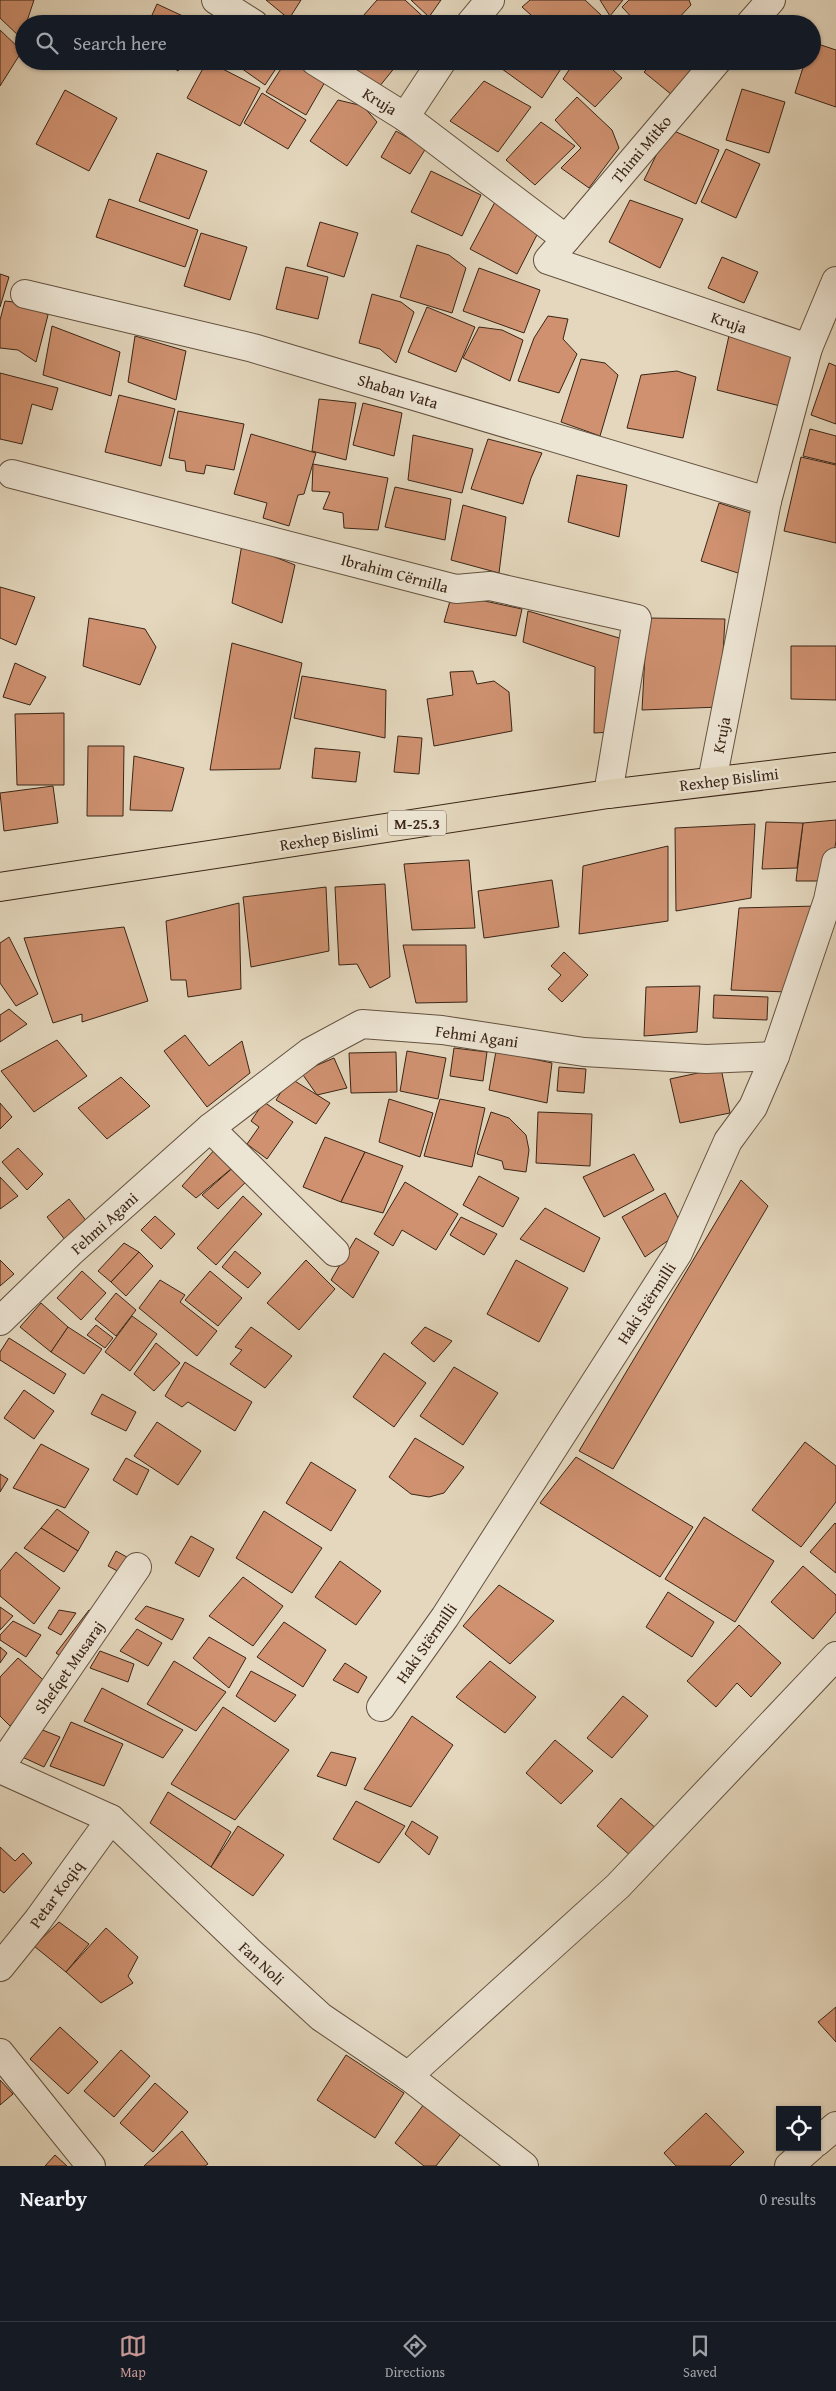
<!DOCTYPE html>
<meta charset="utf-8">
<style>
:root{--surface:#171b24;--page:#20242c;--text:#f1f3f6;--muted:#9ea1a6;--line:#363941;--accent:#c59692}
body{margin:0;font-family:"Gentium Book Plus",serif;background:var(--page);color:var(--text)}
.controls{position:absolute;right:15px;bottom:15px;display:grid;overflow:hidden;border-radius:0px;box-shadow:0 1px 4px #0004}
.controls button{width:45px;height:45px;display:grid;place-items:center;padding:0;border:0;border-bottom:1px solid var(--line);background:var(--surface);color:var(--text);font:25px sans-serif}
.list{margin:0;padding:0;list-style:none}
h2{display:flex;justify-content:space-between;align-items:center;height:65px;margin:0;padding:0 20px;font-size:21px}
h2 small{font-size:16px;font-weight:400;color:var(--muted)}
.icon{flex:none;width:28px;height:28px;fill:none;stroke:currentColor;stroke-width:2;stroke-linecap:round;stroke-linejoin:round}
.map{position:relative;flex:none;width:836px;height:2166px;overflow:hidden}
.search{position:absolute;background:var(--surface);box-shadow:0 1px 4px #0004;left:15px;right:15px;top:15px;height:55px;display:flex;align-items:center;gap:12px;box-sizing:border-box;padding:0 18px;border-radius:28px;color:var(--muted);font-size:19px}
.sheet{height:155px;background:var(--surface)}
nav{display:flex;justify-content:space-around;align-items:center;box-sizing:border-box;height:70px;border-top:1px solid var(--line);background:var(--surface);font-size:14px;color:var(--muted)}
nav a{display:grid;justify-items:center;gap:2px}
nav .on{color:var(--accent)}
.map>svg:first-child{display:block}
</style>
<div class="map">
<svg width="836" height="2166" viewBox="0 0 836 2166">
<rect width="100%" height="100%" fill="#e4d7bd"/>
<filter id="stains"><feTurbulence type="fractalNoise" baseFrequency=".004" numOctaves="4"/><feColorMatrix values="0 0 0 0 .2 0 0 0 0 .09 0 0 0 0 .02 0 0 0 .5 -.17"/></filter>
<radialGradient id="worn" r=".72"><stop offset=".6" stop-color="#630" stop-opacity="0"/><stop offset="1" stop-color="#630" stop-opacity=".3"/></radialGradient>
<!-- building -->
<g fill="#cf9170" stroke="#3a2516">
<polygon points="0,0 34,0 26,24 24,24 21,38 0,18"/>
<polygon points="266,0 301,0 289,19"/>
<polygon points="377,0 405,0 430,23 356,24"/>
<polygon points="411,0 441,0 429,17"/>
<polygon points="530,0 585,0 601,15 592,24 541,24 522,7"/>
<polygon points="600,0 623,0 610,16"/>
<polygon points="629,0 689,0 691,5 673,24 638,24 622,7"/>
<polygon points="157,4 200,24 148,24"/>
<polygon points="0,30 22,51 0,86"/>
<polygon points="812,42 836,50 836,107 795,93 805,61 812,61"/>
<polygon points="164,61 184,61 178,71"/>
<polygon points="207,61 260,88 240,126 187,98"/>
<polygon points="231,61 281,61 265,85"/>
<polygon points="286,61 306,61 329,75 306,115 266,92"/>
<polygon points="346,61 400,61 379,87"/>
<polygon points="502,61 566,61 542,98 498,66"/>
<polygon points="575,61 603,61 622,78 595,107 563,79"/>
<polygon points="655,61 680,61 692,69 672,95 644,72"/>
<polygon points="484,81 531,107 498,152 450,121"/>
<polygon points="742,89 785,102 769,153 726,140"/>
<polygon points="65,90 117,118 89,171 36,144"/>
<polygon points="262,93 306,120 288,149 244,123"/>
<polygon points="577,97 612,130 619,148 589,188 561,168 581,148 555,120"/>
<polygon points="338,100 363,106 377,122 347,166 310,141"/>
<polygon points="541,122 575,146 535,185 506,160"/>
<polygon points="669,129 719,150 696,204 644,180"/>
<polygon points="396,131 426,148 410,174 381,157"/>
<polygon points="726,149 760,164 736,218 701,202"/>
<polygon points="157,153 207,171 189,219 139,201"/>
<polygon points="431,171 481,195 462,236 411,212"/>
<polygon points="109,199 198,230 185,267 96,237"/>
<polygon points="630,200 683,219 660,268 609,242"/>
<polygon points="495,202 541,227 517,274 470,249"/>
<polygon points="320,222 358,233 344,277 307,266"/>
<polygon points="201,233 247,247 230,300 184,286"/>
<polygon points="417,245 449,255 466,268 452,313 400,297"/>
<polygon points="722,257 758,272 744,303 708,288"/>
<polygon points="286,267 328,277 318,319 276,309"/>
<polygon points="479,268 540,290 524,333 463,311"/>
<polygon points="0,274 9,277 0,307"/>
<polygon points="372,294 401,302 414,312 396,363 380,349 359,343"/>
<polygon points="5,301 31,304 48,315 36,362 18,350 0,348 0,320"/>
<polygon points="427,307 475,327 456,372 408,352"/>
<polygon points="548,316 568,319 563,339 577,354 559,393 518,381 534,338"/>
<polygon points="52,326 120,352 111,396 43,375"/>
<polygon points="479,327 502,330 523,340 510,381 463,358"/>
<polygon points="730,331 802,355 788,408 717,390"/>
<polygon points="135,336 186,351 176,400 128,382"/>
<polygon points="581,359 605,363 618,375 600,436 561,422"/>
<polygon points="829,363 836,366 836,424 811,415"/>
<polygon points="677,371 696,377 683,438 627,428 641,375"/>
<polygon points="0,373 58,388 52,410 32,404 22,444 0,439"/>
<polygon points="119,395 175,409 161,466 105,452"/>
<polygon points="319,399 356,403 346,460 312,451"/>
<polygon points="363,403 402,413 394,456 353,445"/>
<polygon points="178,411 244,424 234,470 206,465 204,474 186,471 185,461 169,458"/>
<polygon points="810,429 836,436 836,464 803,456"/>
<polygon points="251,434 316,453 304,494 298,495 289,526 263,518 267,503 234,494"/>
<polygon points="413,435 473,449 462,493 408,480"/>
<polygon points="488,439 542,453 531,478 523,504 471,489"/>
<polygon points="801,457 836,465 836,543 784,531"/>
<polygon points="313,464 388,478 378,530 344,528 343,513 323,509 330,492 312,491"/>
<polygon points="577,475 627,485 619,537 568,522"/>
<polygon points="395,487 451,499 445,540 385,527"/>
<polygon points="719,503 763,517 744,575 701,561"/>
<polygon points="463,505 506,517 499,573 451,560"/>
<polygon points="242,544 295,565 282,623 232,603"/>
<polygon points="0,587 35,597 16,645 0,638"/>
<polygon points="452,594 522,609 516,636 444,622"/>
<polygon points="528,611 626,640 613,732 594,733 595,667 523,642"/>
<polygon points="89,618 145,629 156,647 140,685 83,666"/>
<polygon points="647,618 725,619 720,707 642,710"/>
<polygon points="232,643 302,663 280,769 210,770"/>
<polygon points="791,646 836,646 836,700 791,699"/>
<polygon points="15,663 46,677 30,705 3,697"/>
<polygon points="473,671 477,684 494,681 509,692 512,731 434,746 427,699 453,695 450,672"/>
<polygon points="302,676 386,690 385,738 294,718"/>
<polygon points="64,713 64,785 17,785 15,714"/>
<polygon points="398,736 422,738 419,774 394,772"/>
<polygon points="88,746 124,746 123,816 87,816"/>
<polygon points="315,748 360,752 356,782 312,778"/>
<polygon points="134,756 184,768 172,811 130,810"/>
<polygon points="53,786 58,823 4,831 0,793"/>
<polygon points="836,820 836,841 829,881 796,881 803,823"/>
<polygon points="766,822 803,823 797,868 762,869"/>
<polygon points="755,824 751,898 676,911 675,828"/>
<polygon points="668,846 668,921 579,934 583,866"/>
<polygon points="469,860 475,928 412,930 404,864"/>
<polygon points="552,880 559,927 484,938 478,891"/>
<polygon points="385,884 390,977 370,988 357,964 339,965 335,887"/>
<polygon points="326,887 329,951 251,967 243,897"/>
<polygon points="239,903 241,989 188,997 186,980 171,980 166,921"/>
<polygon points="817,906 788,992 731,990 739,908"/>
<polygon points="124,927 148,1001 82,1022 82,1014 53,1023 24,938"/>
<polygon points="9,937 38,994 16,1006 0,983 0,943"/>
<polygon points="403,945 466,945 467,1002 416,1003"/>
<polygon points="564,952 588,975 562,1002 548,989 561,975 551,966"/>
<polygon points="700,986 697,1032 644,1036 646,987"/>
<polygon points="714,995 768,997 767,1020 713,1018"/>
<polygon points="9,1009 27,1024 0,1042 0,1015"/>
<polygon points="185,1035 209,1066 242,1041 250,1073 207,1107 164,1051"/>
<polygon points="57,1040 87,1076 34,1112 1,1071"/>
<polygon points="454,1048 487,1052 483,1081 450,1076"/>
<polygon points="407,1051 446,1058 438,1099 400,1091"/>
<polygon points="496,1051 552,1063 547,1103 489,1090"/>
<polygon points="396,1052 397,1092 351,1093 349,1053"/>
<polygon points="334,1058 347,1088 317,1095 301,1072"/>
<polygon points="559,1067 586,1069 584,1093 557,1091"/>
<polygon points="721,1068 730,1113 680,1123 670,1079"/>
<polygon points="121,1077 150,1106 107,1139 78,1108"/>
<polygon points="290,1078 330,1103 316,1124 276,1100"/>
<polygon points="389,1099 433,1113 420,1157 379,1142"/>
<polygon points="440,1099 485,1108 472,1167 424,1156"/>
<polygon points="264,1102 293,1122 267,1159 247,1144 259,1127 251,1121"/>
<polygon points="0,1103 12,1117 0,1129"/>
<polygon points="491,1112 509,1118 526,1135 529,1150 526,1172 504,1169 502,1161 477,1154"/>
<polygon points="538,1112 592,1114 590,1166 536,1163"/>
<polygon points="325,1137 365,1152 341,1202 303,1187"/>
<polygon points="18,1148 43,1174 27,1190 2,1162"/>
<polygon points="216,1148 237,1164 196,1198 182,1186"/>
<polygon points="365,1152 403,1166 383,1213 341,1202"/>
<polygon points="634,1154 654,1190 604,1217 583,1177"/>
<polygon points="237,1164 250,1178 218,1209 202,1195"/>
<polygon points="479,1176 519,1198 503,1227 463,1205"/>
<polygon points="0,1177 18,1196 0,1209"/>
<polygon points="741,1180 768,1206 613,1469 579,1451"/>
<polygon points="405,1182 458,1214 436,1250 402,1230 393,1246 374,1234"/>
<polygon points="665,1193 684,1229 645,1257 622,1217"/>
<polygon points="243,1196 262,1214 216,1265 197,1248"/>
<polygon points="69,1199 88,1223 66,1241 47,1217"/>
<polygon points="545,1208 600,1238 584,1272 520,1239"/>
<polygon points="155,1216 175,1234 161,1249 141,1230"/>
<polygon points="461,1217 497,1234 484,1255 450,1235"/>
<polygon points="356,1238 379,1252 353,1298 331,1280"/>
<polygon points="124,1243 139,1252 111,1282 98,1271"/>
<polygon points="235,1251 261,1273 248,1288 222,1267"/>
<polygon points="139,1252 153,1266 126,1296 111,1282"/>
<polygon points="0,1260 14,1274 0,1286"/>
<polygon points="306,1260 335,1289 299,1330 267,1303"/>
<polygon points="516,1260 568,1288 539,1342 487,1314"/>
<polygon points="82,1271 106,1293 81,1320 57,1298"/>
<polygon points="210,1271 242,1298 218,1326 185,1300"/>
<polygon points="160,1280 185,1295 180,1302 217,1331 197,1356 139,1308"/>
<polygon points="116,1293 136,1310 116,1336 95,1319"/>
<polygon points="41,1303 68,1327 51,1352 20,1327"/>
<polygon points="132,1316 157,1334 130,1371 105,1352"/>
<polygon points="96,1325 113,1338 105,1348 87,1335"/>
<polygon points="68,1327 102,1349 84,1374 51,1352"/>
<polygon points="251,1327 292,1356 265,1388 230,1364 242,1350 235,1347"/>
<polygon points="425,1327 452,1341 434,1362 411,1343"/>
<polygon points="9,1338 66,1374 54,1394 0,1360 0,1352"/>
<polygon points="156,1343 180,1363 154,1391 134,1374"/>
<polygon points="384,1353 426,1383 394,1427 353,1397"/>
<polygon points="185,1362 252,1402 235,1431 188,1402 182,1407 165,1396"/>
<polygon points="454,1367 498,1393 463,1445 420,1416"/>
<polygon points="24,1390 54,1411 34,1439 4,1418"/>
<polygon points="102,1394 136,1412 126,1431 91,1414"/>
<polygon points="157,1422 201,1451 178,1485 134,1456"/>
<polygon points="415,1438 464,1467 444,1493 429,1497 411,1494 389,1477"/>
<polygon points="805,1442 836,1466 836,1502 801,1547 752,1510"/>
<polygon points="41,1444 89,1469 65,1508 13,1488"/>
<polygon points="576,1457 693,1527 660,1577 540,1503"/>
<polygon points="126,1458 149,1470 137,1495 113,1480"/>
<polygon points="311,1462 356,1490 331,1531 286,1503"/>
<polygon points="0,1474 8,1479 0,1492"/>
<polygon points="57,1509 89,1532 78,1551 41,1528"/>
<polygon points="264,1511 322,1548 292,1593 236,1558"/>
<polygon points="704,1517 774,1561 735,1622 665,1579"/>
<polygon points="835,1523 836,1524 836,1573 810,1552"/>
<polygon points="41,1528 78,1551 64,1572 24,1548"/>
<polygon points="191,1536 214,1549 199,1577 175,1563"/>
<polygon points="116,1551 134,1561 127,1576 108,1566"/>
<polygon points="16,1552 60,1588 34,1624 0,1596 0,1571"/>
<polygon points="340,1561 381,1591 356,1625 315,1597"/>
<polygon points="803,1566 836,1595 836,1612 813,1639 771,1602"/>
<polygon points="243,1577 283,1606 253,1646 209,1616"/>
<polygon points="499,1585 554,1621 510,1664 463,1626"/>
<polygon points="668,1592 714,1622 692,1657 646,1627"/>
<polygon points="146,1606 184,1619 172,1640 135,1619"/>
<polygon points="0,1607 13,1616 0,1630"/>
<polygon points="59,1610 76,1613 61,1635 48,1628"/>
<polygon points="89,1610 101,1614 68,1661 56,1653"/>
<polygon points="13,1621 41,1635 26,1657 0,1640 0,1635"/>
<polygon points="284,1622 326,1650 303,1687 257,1657"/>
<polygon points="739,1625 781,1663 751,1697 737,1683 716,1707 687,1681"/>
<polygon points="137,1629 162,1643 148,1666 120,1651"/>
<polygon points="209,1637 246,1658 229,1688 193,1658"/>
<polygon points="0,1647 7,1653 0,1663"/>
<polygon points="100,1651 134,1664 128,1682 90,1668"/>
<polygon points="18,1658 48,1684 10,1726 0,1716 0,1677"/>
<polygon points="174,1661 226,1692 196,1731 147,1704"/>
<polygon points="490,1661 536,1697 505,1733 456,1697"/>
<polygon points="345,1663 367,1677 358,1693 333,1680"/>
<polygon points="251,1671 296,1695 275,1722 236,1696"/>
<polygon points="102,1688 183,1730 163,1758 84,1721"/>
<polygon points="623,1696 648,1716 612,1758 587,1738"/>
<polygon points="223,1707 289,1750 235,1820 171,1784"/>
<polygon points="412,1716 453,1745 411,1807 364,1789"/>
<polygon points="71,1722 123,1744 104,1786 50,1766"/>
<polygon points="40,1729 60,1737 44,1767 20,1756"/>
<polygon points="555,1740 593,1771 561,1804 526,1773"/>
<polygon points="331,1752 356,1758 346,1786 317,1776"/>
<polygon points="168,1792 231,1832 211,1867 150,1823"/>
<polygon points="621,1798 657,1829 632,1857 597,1826"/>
<polygon points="356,1801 405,1826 379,1863 333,1839"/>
<polygon points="412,1821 438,1837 429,1855 405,1834"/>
<polygon points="238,1826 284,1855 253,1896 211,1867"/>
<polygon points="0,1847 15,1861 23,1853 32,1863 4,1893 0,1890"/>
<polygon points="59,1922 89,1944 66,1972 34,1946"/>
<polygon points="106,1928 138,1957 128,1976 133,1983 101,2003 66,1972"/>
<polygon points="836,2007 836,2042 818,2022"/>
<polygon points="60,2027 98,2062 68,2094 30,2059"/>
<polygon points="121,2050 150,2076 114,2117 84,2091"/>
<polygon points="346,2055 404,2093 375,2138 317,2100"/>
<polygon points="0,2080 13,2094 0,2105"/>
<polygon points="155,2083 188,2112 153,2152 120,2123"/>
<polygon points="424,2104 463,2131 436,2166 424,2166 395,2143"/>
<polygon points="706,2113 744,2152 730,2166 676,2166 664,2153"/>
<polygon points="182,2131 208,2164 205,2166 144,2166"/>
<polygon points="55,2155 67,2166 45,2166"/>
</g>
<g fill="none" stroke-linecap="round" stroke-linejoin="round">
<!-- street casing -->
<g stroke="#645240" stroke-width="30">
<g id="street">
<polyline points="216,0 254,24"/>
<polyline points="470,24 490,0"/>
<polyline points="750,24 771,0"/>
<polyline points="315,61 405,117 566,239 548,260 808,348 767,501 712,781"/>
<polyline points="405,117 442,61"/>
<polyline points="566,239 717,61"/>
<polyline points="25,294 253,348 767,501"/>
<polyline points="808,348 836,281"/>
<polyline points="12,474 456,589 490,586 637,619 608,794"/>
<polyline points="210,1128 335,1252"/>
<polyline points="0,1321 72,1251 210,1128 310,1052 362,1024 442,1030 584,1052 706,1059 775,1056"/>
<polyline points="381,1707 445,1617 678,1253 728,1141 753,1107 775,1056 828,900 836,862"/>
<polyline points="0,1767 137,1567"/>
<polyline points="0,1769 111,1819 249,1951 321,2017 408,2076 524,2166"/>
<polyline points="0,1967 38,1920 111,1819"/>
<polyline points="0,2053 91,2166"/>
<polyline points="408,2076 618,1886 836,1656"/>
<polyline points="817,2142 836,2126"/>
<polyline points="789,2166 811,2147"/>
</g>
</g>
<!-- primary casing -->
<g stroke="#3a2516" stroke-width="30">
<polyline id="primary" points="0,887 608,794 836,767"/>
</g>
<!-- street -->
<use href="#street" stroke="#ede5d4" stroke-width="28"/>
<!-- primary -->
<use href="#primary" stroke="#e4d7bd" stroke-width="28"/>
</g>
<g text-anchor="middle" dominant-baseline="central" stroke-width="5" stroke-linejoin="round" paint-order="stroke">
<!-- shield labels -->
<rect fill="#ede5d4" stroke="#705f4f" stroke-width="1" x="388" y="810.5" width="58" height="25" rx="4"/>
<g font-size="15" font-weight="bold" fill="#3a2516">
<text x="417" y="823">M-25.3</text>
</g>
<!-- street labels -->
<g font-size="16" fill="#3a2516" stroke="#ede5d4">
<text transform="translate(380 101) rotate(32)">Kruja</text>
<text transform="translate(641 149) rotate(-50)">Thimi Mitko</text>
<text transform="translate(729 322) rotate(19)">Kruja</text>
<text transform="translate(398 391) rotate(17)">Shaban Vata</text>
<text transform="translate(395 573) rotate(15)">Ibrahim Cërnilla</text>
<text transform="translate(721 735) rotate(-79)">Kruja</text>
<text transform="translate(729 779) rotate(-7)">Rexhep Bislimi</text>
<text transform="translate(329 837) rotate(-9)">Rexhep Bislimi</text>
<text transform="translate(477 1036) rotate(8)">Fehmi Agani</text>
<text transform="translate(104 1223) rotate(-42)">Fehmi Agani</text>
<text transform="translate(646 1303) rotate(-57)">Haki Stërmilli</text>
<text transform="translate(426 1643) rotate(-55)">Haki Stërmilli</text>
<text transform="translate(69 1667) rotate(-55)">Shefqet Musaraj</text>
<text transform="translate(56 1894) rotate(-54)">Petar Koqiq</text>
<text transform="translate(262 1963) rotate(43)">Fan Noli</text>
</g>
</g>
<rect width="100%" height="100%" filter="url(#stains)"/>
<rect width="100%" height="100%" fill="url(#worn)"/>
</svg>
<div class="controls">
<button><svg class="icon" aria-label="locate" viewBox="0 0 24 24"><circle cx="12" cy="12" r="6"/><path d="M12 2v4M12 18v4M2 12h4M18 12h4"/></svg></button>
</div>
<div class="search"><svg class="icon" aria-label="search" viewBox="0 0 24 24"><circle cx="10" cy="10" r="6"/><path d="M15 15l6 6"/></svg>Search here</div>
</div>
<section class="sheet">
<h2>Nearby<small>0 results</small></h2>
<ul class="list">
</ul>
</section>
<nav>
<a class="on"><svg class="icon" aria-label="map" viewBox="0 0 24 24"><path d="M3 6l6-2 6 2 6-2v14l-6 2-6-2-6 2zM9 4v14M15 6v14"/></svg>Map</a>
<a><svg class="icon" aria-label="directions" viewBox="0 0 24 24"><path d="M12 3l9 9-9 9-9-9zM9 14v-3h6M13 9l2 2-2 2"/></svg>Directions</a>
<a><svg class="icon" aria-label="saved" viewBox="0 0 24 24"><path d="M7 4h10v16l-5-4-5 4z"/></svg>Saved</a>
</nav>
